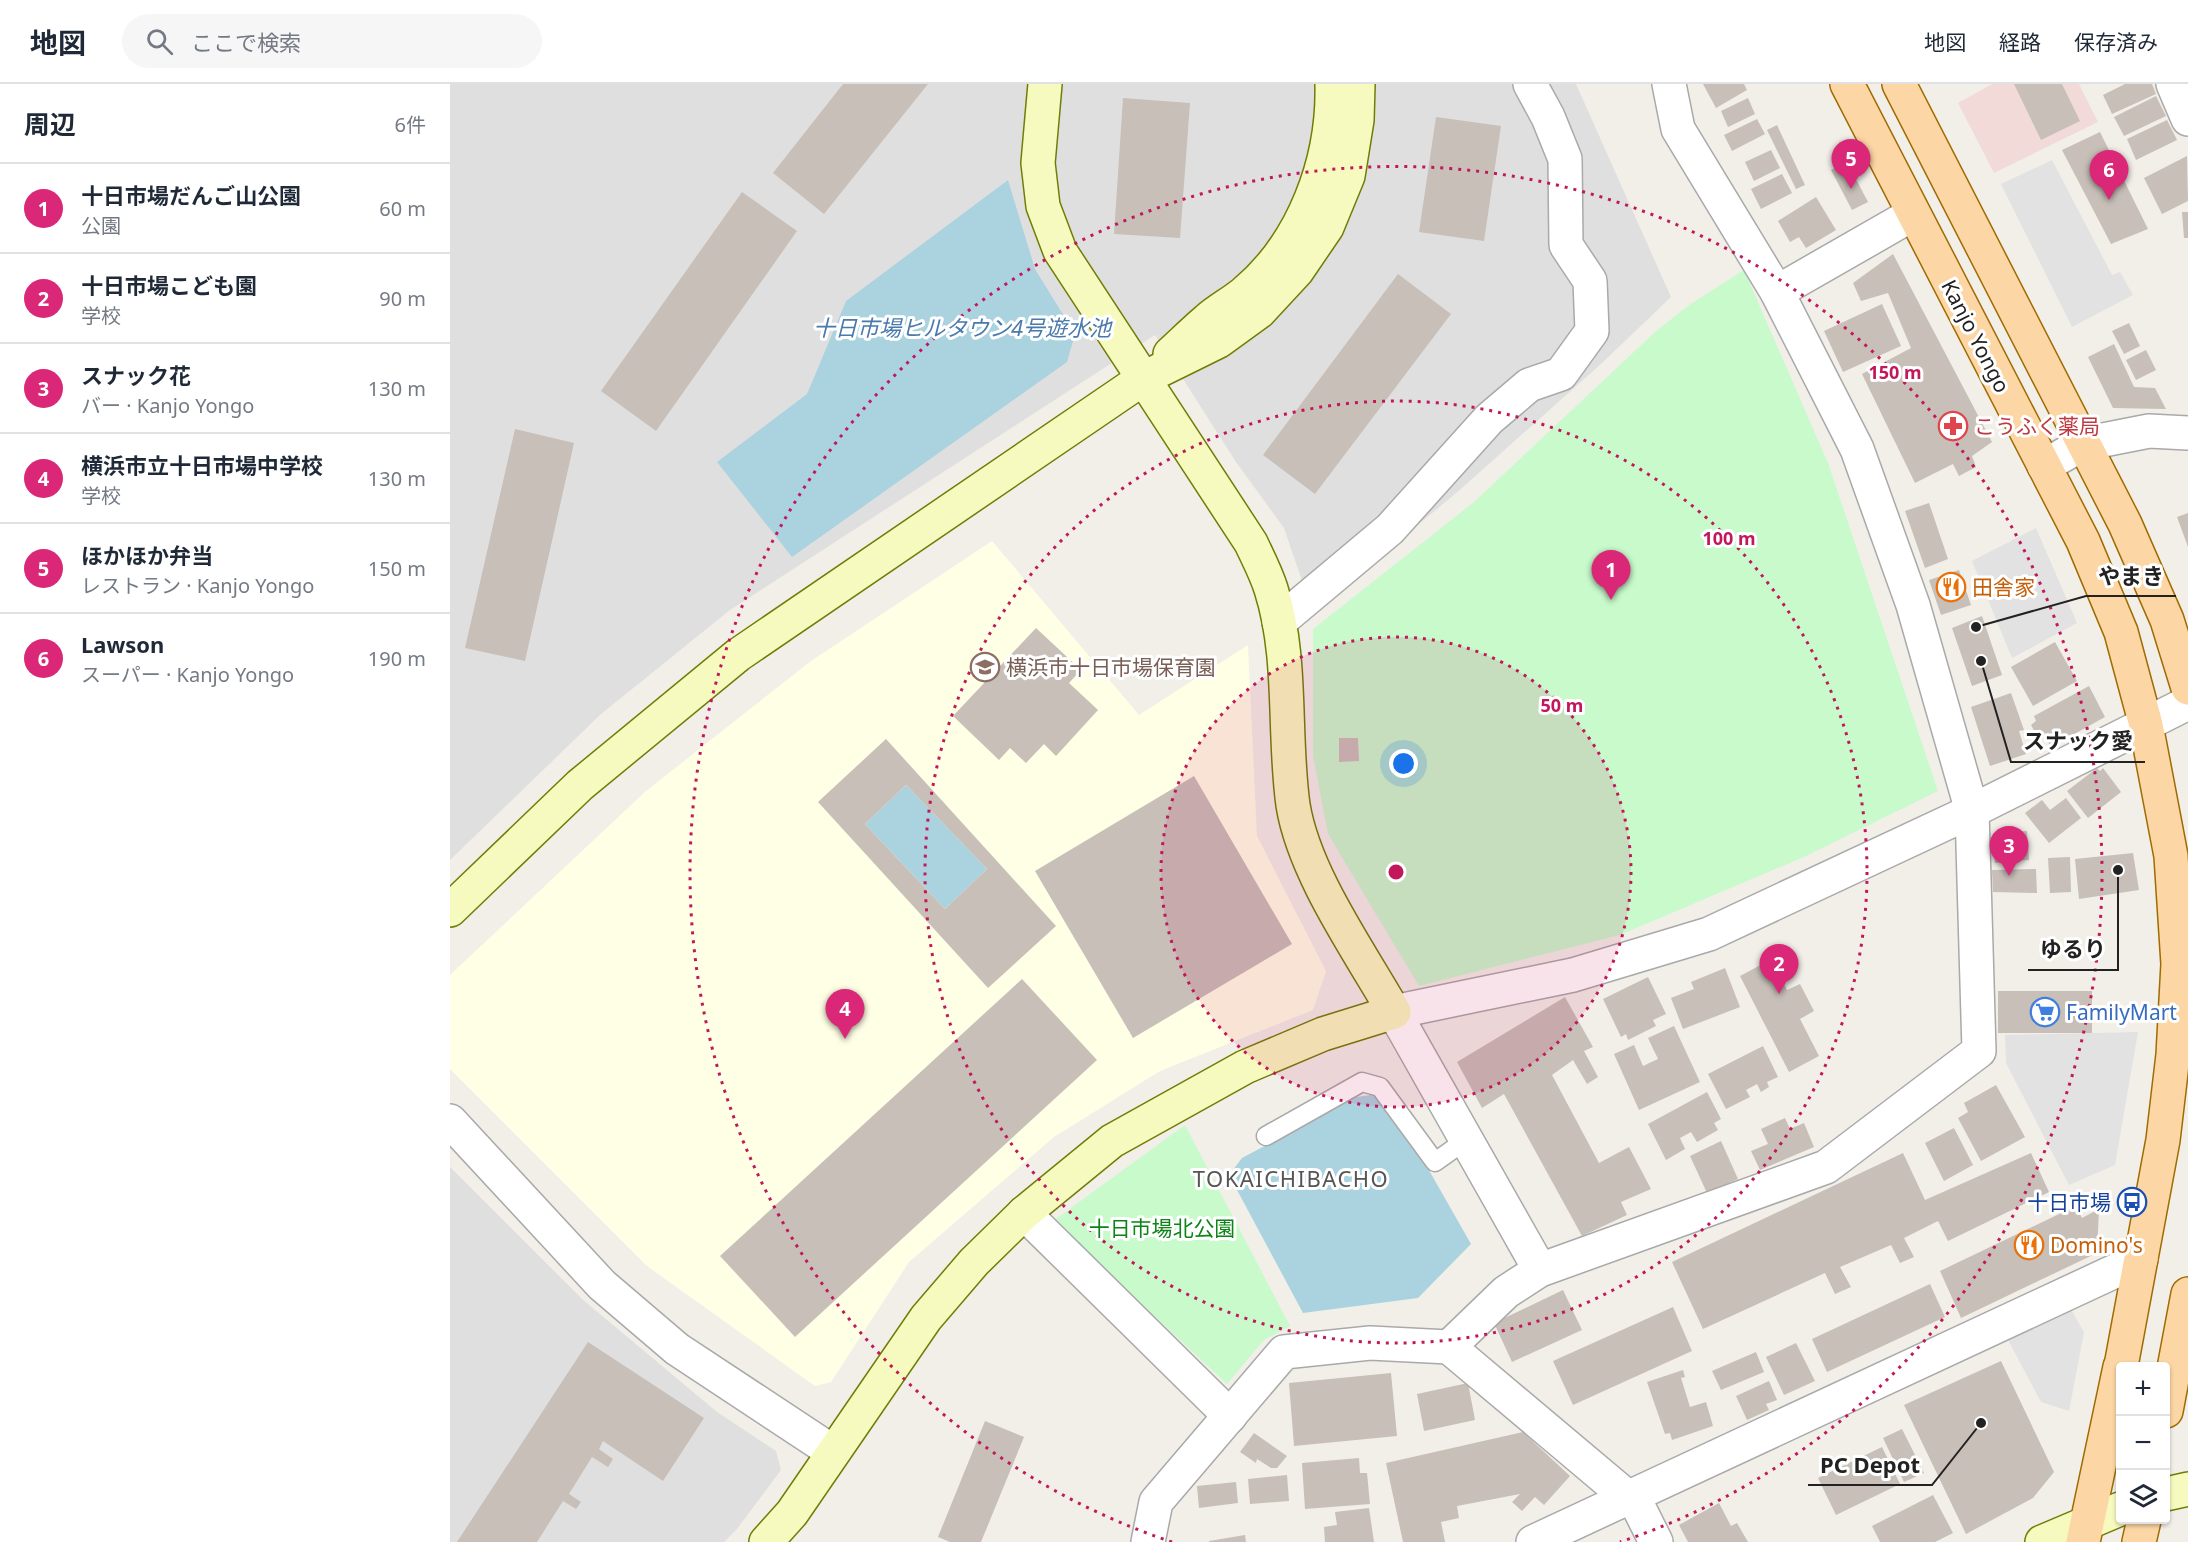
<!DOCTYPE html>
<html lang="ja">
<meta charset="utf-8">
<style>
:root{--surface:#fff;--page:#f6f6f7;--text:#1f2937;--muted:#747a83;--line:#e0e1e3;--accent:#db2777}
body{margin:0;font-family:"Noto Sans","Noto Sans JP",sans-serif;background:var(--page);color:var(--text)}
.controls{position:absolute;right:18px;bottom:18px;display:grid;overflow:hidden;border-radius:6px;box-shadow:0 2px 4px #0004}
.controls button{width:54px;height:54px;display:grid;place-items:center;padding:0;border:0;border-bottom:2px solid var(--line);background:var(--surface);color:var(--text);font:30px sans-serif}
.you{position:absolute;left:954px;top:680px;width:21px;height:21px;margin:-15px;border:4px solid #fff;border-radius:50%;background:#1a73e8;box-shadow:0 0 0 9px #1a73e833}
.badge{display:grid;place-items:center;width:39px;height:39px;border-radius:50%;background:var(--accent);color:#fff;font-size:20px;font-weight:700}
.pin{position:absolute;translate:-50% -50px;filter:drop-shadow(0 2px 3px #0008)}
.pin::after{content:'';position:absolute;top:32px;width:21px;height:18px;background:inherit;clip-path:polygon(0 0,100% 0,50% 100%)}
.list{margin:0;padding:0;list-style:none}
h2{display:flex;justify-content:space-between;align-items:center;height:78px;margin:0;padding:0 24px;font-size:26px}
h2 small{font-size:20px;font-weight:400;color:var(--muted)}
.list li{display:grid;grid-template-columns:39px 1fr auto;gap:18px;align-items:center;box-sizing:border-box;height:90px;padding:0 24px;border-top:2px solid var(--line)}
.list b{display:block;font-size:22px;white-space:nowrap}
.list p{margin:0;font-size:20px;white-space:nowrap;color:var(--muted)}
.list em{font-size:20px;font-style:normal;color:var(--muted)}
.icon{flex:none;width:33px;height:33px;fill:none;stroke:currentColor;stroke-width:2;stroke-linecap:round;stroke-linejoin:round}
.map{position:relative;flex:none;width:1738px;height:1458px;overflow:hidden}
header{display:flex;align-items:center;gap:36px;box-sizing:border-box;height:84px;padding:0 30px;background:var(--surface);border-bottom:2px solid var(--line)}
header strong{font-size:28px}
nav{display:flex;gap:33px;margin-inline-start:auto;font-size:21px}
.search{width:420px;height:54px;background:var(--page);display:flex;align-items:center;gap:15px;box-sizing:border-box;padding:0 21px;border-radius:33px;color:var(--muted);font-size:22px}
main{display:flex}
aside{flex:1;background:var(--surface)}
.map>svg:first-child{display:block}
</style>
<header>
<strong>地図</strong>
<div class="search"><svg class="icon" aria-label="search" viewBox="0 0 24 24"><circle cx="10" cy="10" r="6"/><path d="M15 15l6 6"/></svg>ここで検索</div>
<nav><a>地図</a><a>経路</a><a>保存済み</a></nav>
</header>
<main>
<aside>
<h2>周辺<small>6件</small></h2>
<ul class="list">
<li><span class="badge">1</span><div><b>十日市場だんご山公園</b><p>公園</p></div><em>60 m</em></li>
<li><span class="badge">2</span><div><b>十日市場こども園</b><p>学校</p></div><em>90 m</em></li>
<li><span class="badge">3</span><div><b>スナック花</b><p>バー · Kanjo Yongo</p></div><em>130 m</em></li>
<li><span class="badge">4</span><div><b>横浜市立十日市場中学校</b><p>学校</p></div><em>130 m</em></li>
<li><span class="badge">5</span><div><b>ほかほか弁当</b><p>レストラン · Kanjo Yongo</p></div><em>150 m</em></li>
<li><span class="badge">6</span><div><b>Lawson</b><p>スーパー · Kanjo Yongo</p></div><em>190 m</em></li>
</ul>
</aside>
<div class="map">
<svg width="1738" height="1458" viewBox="0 0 1738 1458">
<rect width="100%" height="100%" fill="#f2efe9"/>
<!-- residential -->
<g fill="#e0dfdf">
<polygon points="0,0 1126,0 1221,213 1152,279 1012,404 863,529 834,444 786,378 705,251 280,526 151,630 0,776"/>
<polygon points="0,1083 132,1215 267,1328 326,1367 331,1386 287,1445 274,1458 0,1458"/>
</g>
<!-- commercial -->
<polygon fill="#f2dad9" points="1542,0 1629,0 1648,38 1544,89 1508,19"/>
<!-- education -->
<polygon fill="#ffffe5" points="542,457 689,631 798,561 807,752 876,887 863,926 710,987 604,1053 459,1178 381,1298 365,1302 197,1182 0,985 0,891 196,707 361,577"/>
<!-- park -->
<g fill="#c8facc">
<polygon points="1294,186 1378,379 1488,707 1356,772 1170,851 969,902 878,750 863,672 863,545 1024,418 1205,248 1239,221"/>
<polygon points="735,1041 840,1242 814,1256 777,1300 603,1137"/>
</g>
<!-- parking -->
<g fill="#e2e2e2">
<polygon points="1602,76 1662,191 1670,188 1683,211 1622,243 1551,100"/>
<polygon points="1586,444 1627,539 1562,574 1522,477"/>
<polygon points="1688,948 1665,1081 1619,1101 1556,979 1555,951"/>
<polygon points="1620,1224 1634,1248 1619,1327 1591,1318 1557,1254"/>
</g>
<!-- water -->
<g fill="#aad3df">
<polygon points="558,96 585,185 625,250 617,278 342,473 267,378 357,310 396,217"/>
<polygon points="456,701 537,785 495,825 415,740"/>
<polygon points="921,1011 931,1014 980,1088 1021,1160 968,1214 853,1229 779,1091 792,1074 906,1013"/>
</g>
<!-- building -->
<g fill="#c7bfb8" fill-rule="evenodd">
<polygon points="393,0 478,0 374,130 323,89"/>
<polygon points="1253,0 1294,0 1297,6 1266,24"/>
<polygon points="1564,0 1612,0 1630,37 1591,56"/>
<polygon points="1675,0 1702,0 1706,10 1662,30 1653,11"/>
<polygon points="1706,12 1716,32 1674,52 1664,33"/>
<polygon points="673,14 740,19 730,154 664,150"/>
<polygon points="1298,14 1305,30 1278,43 1271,27"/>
<polygon points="986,33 1051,42 1034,157 969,148"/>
<polygon points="1307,35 1315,50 1282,67 1274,51"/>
<polygon points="1717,36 1727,56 1686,76 1677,55"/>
<polygon points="1327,41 1355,101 1346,105 1317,46"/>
<polygon points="1650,48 1698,145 1661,160 1612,66"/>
<polygon points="1321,66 1330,84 1304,97 1295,78"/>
<polygon points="1737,72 1738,117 1712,130 1694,94"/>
<polygon points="1397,78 1418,118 1402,126 1381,86"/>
<polygon points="1332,90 1342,109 1311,125 1301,105"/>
<polygon points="292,108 347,147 206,347 151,307"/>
<polygon points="1366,113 1386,146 1356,164 1349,153 1340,158 1328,137"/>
<polygon points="1732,128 1738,128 1738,154 1734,154"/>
<polygon points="1443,170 1542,358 1522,372 1526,383 1509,392 1503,380 1465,399 1412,290 1461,264 1438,209 1411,217 1403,199"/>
<polygon points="948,190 1001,230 865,410 813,371"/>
<polygon points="1432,220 1451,262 1393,288 1374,247"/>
<polygon points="1679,239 1690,262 1674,270 1662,247"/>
<polygon points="1664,260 1684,303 1705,304 1716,325 1663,324 1638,273"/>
<polygon points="1696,266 1706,286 1686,296 1676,276"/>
<polygon points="65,345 124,359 75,577 15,564"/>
<polygon points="1479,419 1498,475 1475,484 1455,427"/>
<polygon points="1738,429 1738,463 1727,433"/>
<polygon points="1509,486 1521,521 1491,531 1479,496"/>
<polygon points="1532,532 1552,591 1522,602 1502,544"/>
<polygon points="586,544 631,586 619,599 648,626 606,672 594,660 576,679 560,664 549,676 503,632"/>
<polygon points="1605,558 1627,597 1583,622 1561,583"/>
<polygon points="1639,602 1655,633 1601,663 1594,651 1588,654 1581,641 1586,637 1584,632"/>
<polygon points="1561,609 1574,646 1569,647 1576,670 1540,682 1521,623"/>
<polygon points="889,654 908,654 909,677 889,678"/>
<path d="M436,655L606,842L538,904L368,718ZM456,701L537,785L495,825L415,740Z"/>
<polygon points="1647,684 1650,687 1653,684 1671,708 1638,734 1617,707"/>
<polygon points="744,692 842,860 683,954 585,787"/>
<polygon points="1616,714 1631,734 1599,759 1575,729 1592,716 1600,726"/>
<polygon points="1577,747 1579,776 1545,779 1543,749"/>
<polygon points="1683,769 1689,806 1629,815 1625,775"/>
<polygon points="1620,773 1621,808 1600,809 1598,774"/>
<polygon points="1586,785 1587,809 1543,808 1542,786"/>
<polygon points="1322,875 1337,906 1350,900 1364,927 1350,935 1369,972 1339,988 1290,892"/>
<polygon points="1275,884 1290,923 1233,945 1221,914 1244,905 1241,898"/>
<polygon points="1198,893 1216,930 1203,936 1206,942 1178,956 1176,950 1171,953 1153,915"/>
<polygon points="572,895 647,976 345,1253 270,1172"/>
<rect x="1548" y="907" width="94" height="42"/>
<polygon points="1115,913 1143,963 1134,967 1148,993 1137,1000 1123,976 1102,991 1149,1079 1179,1063 1201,1105 1171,1118 1177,1131 1132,1152 1054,1010 1032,1024 1007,978"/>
<polygon points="1224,942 1250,998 1189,1026 1164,970 1184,961 1193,982 1208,975 1198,954"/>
<polygon points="1313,962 1328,993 1317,998 1319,1003 1311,1008 1307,1000 1296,1006 1300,1013 1276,1025 1258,990"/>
<polygon points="1546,1001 1575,1053 1531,1077 1508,1034 1518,1028 1514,1019"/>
<polygon points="1257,1008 1271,1035 1264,1039 1268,1046 1247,1058 1241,1048 1230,1054 1235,1065 1216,1076 1198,1040"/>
<polygon points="1335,1034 1340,1045 1354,1039 1364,1063 1310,1086 1301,1067 1318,1060 1311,1045"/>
<polygon points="1504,1044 1523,1081 1494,1097 1475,1059"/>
<polygon points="1271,1057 1288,1095 1257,1109 1240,1072"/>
<polygon points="1453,1069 1475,1116 1581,1069 1599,1108 1498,1157 1488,1137 1454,1154 1464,1173 1450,1179 1441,1161 1390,1183 1401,1203 1385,1210 1375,1189 1253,1245 1222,1178"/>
<polygon points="1626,1122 1632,1134 1649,1125 1647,1169 1511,1234 1490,1187"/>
<polygon points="1480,1200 1495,1233 1377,1288 1362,1255"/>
<polygon points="1113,1206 1132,1246 1062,1278 1044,1239"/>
<polygon points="1223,1223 1242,1267 1123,1321 1103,1277"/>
<polygon points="138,1258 254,1334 213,1397 153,1357 149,1365 163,1375 158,1383 142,1373 119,1410 131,1418 126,1425 113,1417 87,1458 7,1458"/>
<polygon points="1346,1259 1365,1297 1334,1311 1316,1273"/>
<polygon points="1306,1268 1314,1288 1271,1306 1262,1287"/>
<polygon points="1551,1277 1604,1388 1583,1414 1516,1450 1454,1321"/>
<polygon points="1233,1286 1235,1293 1231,1294 1240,1323 1256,1318 1263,1342 1222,1356 1220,1349 1215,1350 1197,1298"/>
<polygon points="941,1289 947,1352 844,1362 839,1299"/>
<polygon points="1319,1297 1327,1316 1316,1320 1319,1326 1297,1336 1286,1312"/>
<polygon points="1018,1299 1025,1336 974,1347 967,1310"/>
<polygon points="535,1337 574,1353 531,1458 500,1458 488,1453"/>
<polygon points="1452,1345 1474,1389 1454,1398 1433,1354"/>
<polygon points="1073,1348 1120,1392 1094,1421 1085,1413 1072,1427 1062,1418 1070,1410 1007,1422 1009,1434 991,1438 995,1458 953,1458 936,1379"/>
<polygon points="804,1349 837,1372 827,1384 821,1384 807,1375 806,1379 790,1368"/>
<polygon points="1432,1363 1450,1400 1386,1431 1368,1394"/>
<polygon points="909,1374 910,1389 917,1389 920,1420 855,1425 852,1379"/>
<polygon points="837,1391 839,1417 800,1420 798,1395"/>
<polygon points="786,1398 788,1419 749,1424 747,1402"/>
<polygon points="1483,1411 1503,1449 1485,1458 1430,1458 1422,1442"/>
<polygon points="1269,1419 1281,1442 1287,1439 1298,1458 1238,1458 1229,1441"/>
<polygon points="919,1424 924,1458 875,1458 874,1443 887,1441 885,1428"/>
<polygon points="795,1451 796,1458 759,1458 759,1457"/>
</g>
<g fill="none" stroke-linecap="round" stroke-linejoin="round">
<!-- lane casing -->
<g stroke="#a9a9a9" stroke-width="21">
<polyline id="lane" points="816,1052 912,998 930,1003 985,1078 1016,1056"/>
</g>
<!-- street casing -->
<g stroke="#a9a9a9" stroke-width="36">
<g id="street">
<polyline points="1723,0 1738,35"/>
<polyline points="1327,208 1463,130"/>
<polyline points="1594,382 1633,360 1699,347 1738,349"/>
<polyline points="829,538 940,445 1039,335 1079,301 1111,290 1142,247 1140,197 1116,161 1115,75 1098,33 1080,0"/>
<polyline points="0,1037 152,1201 227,1265 383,1368"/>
<polyline points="574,1129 780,1332"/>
<polyline points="1090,1186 944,928 1123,891 1259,850 1522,727 1738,619"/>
<polyline points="698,1458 706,1418 834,1268 920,1259 999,1263"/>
<polyline points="1083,1458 1691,1175"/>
<polyline points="1206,1458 1188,1422 999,1263 1056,1208 1090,1186 1376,1083 1529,967 1522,727 1463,521 1407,365 1327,208 1228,45 1219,0"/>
</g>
</g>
<!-- secondary casing -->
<g stroke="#707d05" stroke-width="36">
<g id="secondary">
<path d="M720,270C732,259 744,247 757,236C768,226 782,219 794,209C854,159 884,76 882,0"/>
<polyline points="0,826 130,701 288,571 694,294 769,257 809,228 847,187 877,143 898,92 907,36 908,0"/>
<polyline points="1716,1410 1738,1405"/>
<path d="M316,1458L342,1429L476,1234L524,1178L574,1129L662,1057L795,983L873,950L944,928C910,868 854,790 843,721C833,650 843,574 821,505C816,489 808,474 801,459L610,167L593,122L588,79L595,0"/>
<polyline points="1592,1458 1670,1425"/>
</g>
</g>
<!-- primary casing -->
<g stroke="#a06b00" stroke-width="36">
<g id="primary">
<polyline points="1397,0 1633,457 1671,548 1696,641 1721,772 1728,880 1723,971 1713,1056 1671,1282"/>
<polyline points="1449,0 1675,440 1717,536 1738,604"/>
<polyline points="1716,1327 1738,1210"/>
<polyline points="1633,1458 1670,1283"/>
<polyline points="1689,1458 1694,1436"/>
</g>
</g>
<!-- lane -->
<use href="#lane" stroke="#fff" stroke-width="18"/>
<!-- street -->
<use href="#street" stroke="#fff" stroke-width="33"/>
<!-- secondary -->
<use href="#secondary" stroke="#f7fabf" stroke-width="33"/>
<!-- primary -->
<use href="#primary" stroke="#fcd6a4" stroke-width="33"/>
</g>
<!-- distance rings -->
<circle cx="946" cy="788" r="235" fill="#c2185b" fill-opacity=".12"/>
<g fill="none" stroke="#c2185b" stroke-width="3" stroke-dasharray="3 6">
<circle cx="946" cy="788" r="235"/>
<circle cx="946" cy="788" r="471"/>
<path d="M722 1458A706 706 0 1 1 1170 1458"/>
</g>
<!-- icons -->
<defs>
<g id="pharmacy-ring" transform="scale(1.5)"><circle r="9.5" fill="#fff" stroke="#e0444e" stroke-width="1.5"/><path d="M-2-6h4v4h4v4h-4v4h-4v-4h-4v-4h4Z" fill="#e0444e"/></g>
<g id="restaurant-ring" transform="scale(1.5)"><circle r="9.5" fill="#fff" stroke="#e8710a" stroke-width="1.5"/><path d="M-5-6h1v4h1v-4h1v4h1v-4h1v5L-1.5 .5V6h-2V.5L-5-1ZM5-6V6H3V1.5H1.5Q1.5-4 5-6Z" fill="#e8710a"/></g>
<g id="school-ring" transform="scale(1.5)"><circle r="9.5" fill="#fff" stroke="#8d6e63" stroke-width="1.5"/><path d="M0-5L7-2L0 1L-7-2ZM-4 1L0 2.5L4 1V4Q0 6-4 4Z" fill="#8d6e63"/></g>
<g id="supermarket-ring" transform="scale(1.5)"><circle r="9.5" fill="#fff" stroke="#3f7fe0" stroke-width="1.5"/><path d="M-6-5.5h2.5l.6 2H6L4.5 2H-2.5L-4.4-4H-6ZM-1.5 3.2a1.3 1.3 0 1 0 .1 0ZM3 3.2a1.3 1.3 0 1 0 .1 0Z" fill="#3f7fe0"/></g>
<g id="bus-ring" transform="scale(1.5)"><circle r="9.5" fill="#fff" stroke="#1a4fb4" stroke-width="1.5"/><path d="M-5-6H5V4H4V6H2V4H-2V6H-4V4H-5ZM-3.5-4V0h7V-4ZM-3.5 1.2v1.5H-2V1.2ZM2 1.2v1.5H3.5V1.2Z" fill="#1a4fb4"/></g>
</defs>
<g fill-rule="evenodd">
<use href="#pharmacy-ring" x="1503" y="342"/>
<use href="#restaurant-ring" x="1501" y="503"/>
<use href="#school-ring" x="535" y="583"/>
<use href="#supermarket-ring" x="1595" y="928"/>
<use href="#bus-ring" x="1682" y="1118"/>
<use href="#restaurant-ring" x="1579" y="1161"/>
</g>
<g text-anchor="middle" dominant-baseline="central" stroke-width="6" stroke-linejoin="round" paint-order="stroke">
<!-- street labels -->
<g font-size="21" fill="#222" stroke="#fff">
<text transform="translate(1526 252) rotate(63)">Kanjo Yongo</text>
</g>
<!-- health labels -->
<g font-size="21" fill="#be3a42" stroke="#fff" text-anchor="start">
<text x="1524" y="342">こうふく薬局</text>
</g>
<!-- food labels -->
<g font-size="21" fill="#c56008" stroke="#fff" text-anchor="start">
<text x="1522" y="503">田舎家</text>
<text x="1600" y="1161">Domino's</text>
</g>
<!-- education labels -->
<g font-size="21" fill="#785e54" stroke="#fff" text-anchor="start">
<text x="556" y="583">横浜市十日市場保育園</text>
</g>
<!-- shop labels -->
<g font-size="21" fill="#366cbe" stroke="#fff" text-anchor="start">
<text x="1616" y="928">FamilyMart</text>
</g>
<!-- transit labels -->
<g font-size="21" fill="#164399" stroke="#fff" text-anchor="end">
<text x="1661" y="1118">十日市場</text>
</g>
<!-- park labels -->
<g font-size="21" fill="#0c8416" stroke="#fff">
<text x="712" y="1144">十日市場北公園</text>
</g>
<!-- water labels -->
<g font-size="22" font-style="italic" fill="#4a7aab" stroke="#fff">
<text x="512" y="243">十日市場ヒルタウン4号遊水池</text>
</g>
<!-- neighbourhood labels -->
<g font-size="22" letter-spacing="1.5" fill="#555" stroke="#fff">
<text x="841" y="1094">TOKAICHIBACHO</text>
</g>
</g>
<circle cx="946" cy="788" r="9" fill="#c2185b" stroke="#fff" stroke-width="3"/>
<g font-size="18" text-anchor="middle" font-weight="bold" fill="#c2185b" stroke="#fff" stroke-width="6" stroke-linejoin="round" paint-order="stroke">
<text x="1445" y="295">150 m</text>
<text x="1279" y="461">100 m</text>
<text x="1112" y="628">50 m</text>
</g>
<!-- callouts -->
<path fill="none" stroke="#222" stroke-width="2" d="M1526 543L1636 512H1726M1531 577L1561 678H1695M1668 786L1668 886H1578M1531 1339L1482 1401H1358"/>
<g fill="#222" stroke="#fff" stroke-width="2">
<circle cx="1526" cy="543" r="6"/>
<circle cx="1531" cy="577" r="6"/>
<circle cx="1668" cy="786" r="6"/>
<circle cx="1531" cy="1339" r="6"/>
</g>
<g font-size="22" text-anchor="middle" font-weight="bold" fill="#222" stroke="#fff" stroke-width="6" stroke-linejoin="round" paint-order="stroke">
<text x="1681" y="500">やまき</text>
<text x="1628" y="665">スナック愛</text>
<text x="1623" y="873">ゆるり</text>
<text x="1420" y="1389">PC Depot</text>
</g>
</svg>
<div class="controls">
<button>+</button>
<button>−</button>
<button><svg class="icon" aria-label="layers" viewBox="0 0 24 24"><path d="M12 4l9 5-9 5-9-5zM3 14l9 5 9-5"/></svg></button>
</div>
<div class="you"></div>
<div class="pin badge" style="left:1161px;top:516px">1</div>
<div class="pin badge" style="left:1329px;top:910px">2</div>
<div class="pin badge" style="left:1559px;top:792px">3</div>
<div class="pin badge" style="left:395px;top:955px">4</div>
<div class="pin badge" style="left:1401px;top:105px">5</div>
<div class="pin badge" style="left:1659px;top:116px">6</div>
</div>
</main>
